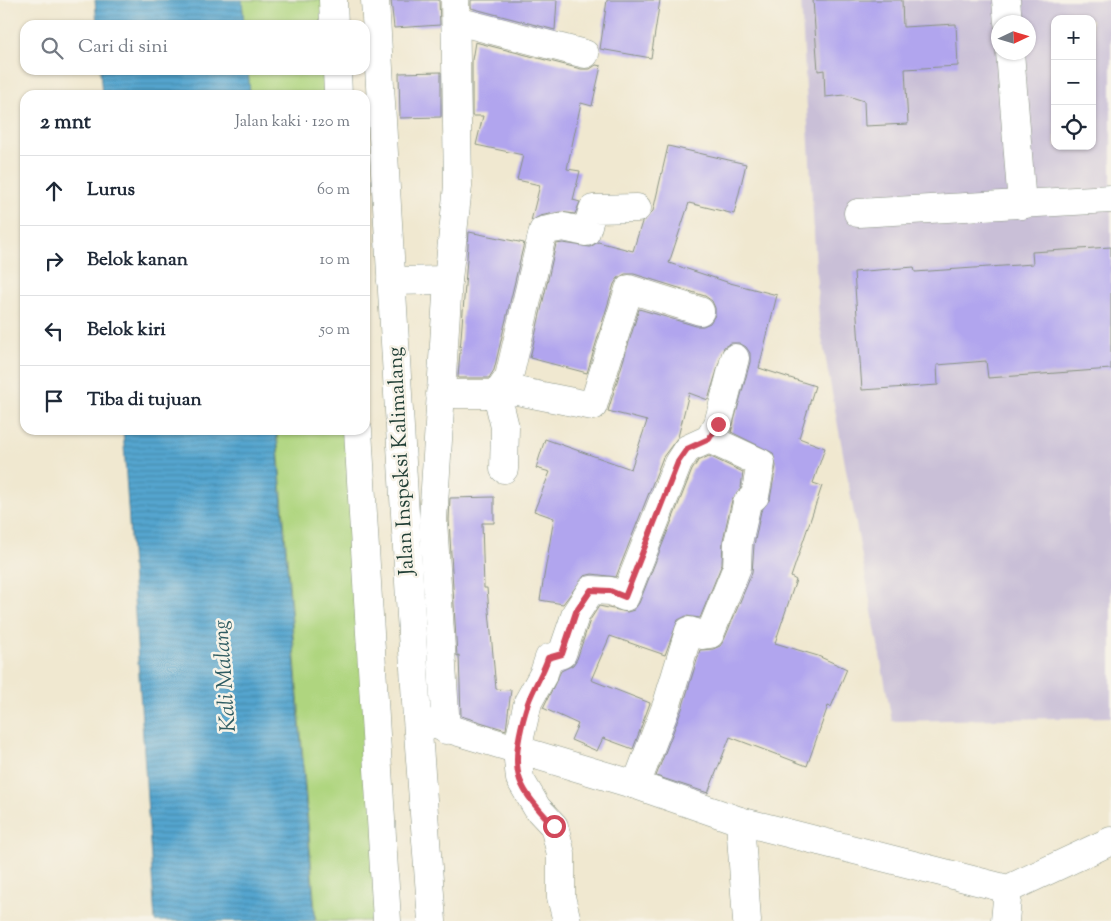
<!DOCTYPE html>
<html lang="id">
<meta charset="utf-8">
<style>
:root{--surface:#fff;--page:#f6f6f7;--text:#1f2937;--muted:#747a83;--line:#e0e1e3}
body{margin:0;font-family:"Sorts Mill Goudy",serif;background:var(--page);color:var(--text)}
.controls{position:absolute;right:15px;top:15px;display:grid;overflow:hidden;border-radius:10px;box-shadow:0 1px 4px #0004}
.controls button{width:45px;height:45px;display:grid;place-items:center;padding:0;border:0;border-bottom:1px solid var(--line);background:var(--surface);color:var(--text);font:25px sans-serif}
.compass{position:absolute;left:991px;top:15px;width:45px;height:45px;border-radius:50%;background:var(--surface);box-shadow:0 1px 4px #0004;rotate:86deg}
.stop{position:absolute;width:15px;height:15px;margin:-11px;border:4px solid #d1495b;border-radius:50%;background:#fff}
.stop.end{background:#d1495b;border-color:#fff;box-shadow:0 1px 5px #0008}
.list{margin:0;padding:0;list-style:none}
h2{display:flex;justify-content:space-between;align-items:center;height:65px;margin:0;padding:0 20px;font-size:21px}
h2 small{font-size:16px;font-weight:400;color:var(--muted)}
.list li{display:grid;grid-template-columns:32px 1fr auto;gap:15px;align-items:center;box-sizing:border-box;height:70px;padding:0 20px;border-top:1px solid var(--line)}
.list b{display:block;font-size:19px;white-space:nowrap}
.list em{font-size:16px;font-style:normal;color:var(--muted)}
.icon{flex:none;width:28px;height:28px;fill:none;stroke:currentColor;stroke-width:2;stroke-linecap:round;stroke-linejoin:round}
.map{position:relative;flex:none;width:1111px;height:921px;overflow:hidden}
.search{position:absolute;background:var(--surface);box-shadow:0 1px 4px #0004;left:20px;top:20px;width:350px;height:55px;display:flex;align-items:center;gap:12px;box-sizing:border-box;padding:0 18px;border-radius:15px;color:var(--muted);font-size:19px}
.panel{position:absolute;background:var(--surface);box-shadow:0 1px 4px #0004;left:20px;top:90px;width:350px;height:345px;border-radius:15px}
.map>svg:first-child{display:block}
</style>
<div class="map">
<svg width="1111" height="921" viewBox="0 0 1111 921">
<defs>
<pattern id="water-rules" width="6" height="5" patternUnits="userSpaceOnUse" patternTransform="scale(1.25)"><rect width="6" height="5" fill="#54a5cf"/><path d="M0 2.5h6" fill="none" stroke="#4588a9"/></pattern>
</defs>
<rect width="100%" height="100%" fill="#f7f3e8"/>
<filter id="ink" filterUnits="userSpaceOnUse"><feTurbulence type="fractalNoise" baseFrequency=".02" numOctaves="2"/><feDisplacementMap in="SourceGraphic" scale="10" xChannelSelector="R" yChannelSelector="G"/><feConvolveMatrix kernelMatrix="1 2 1 2 8 2 1 2 1" color-interpolation-filters="sRGB"/></filter>
<filter id="wash" filterUnits="userSpaceOnUse"><feTurbulence type="fractalNoise" baseFrequency=".0096" numOctaves="4" result="noise"/><feDisplacementMap in="SourceGraphic" scale="20" xChannelSelector="R" yChannelSelector="G"/><feGaussianBlur stdDeviation="1.12" result="paint"/><feColorMatrix in="noise" values="0 0 0 0 0 0 0 0 0 0 0 0 0 0 0 0 0 1.4 0 .05"/><feComposite in="paint" operator="in"/></filter>
<g filter="url(#wash)">
<rect width="100%" height="100%" fill="#f0e8d0"/>
<!-- industrial -->
<path fill="#c9bfd7" fill-rule="evenodd" d="M801,0H1111V717L892,721L819,322ZM1055,19H1092V146H1055ZM998,22H1028V52H998Z"/>
<!-- green -->
<g fill="#afd57f" stroke="#67895a">
<polygon points="242,0 333,0 334,25 244,25"/>
<polygon points="248,70 337,70 338,95 250,95"/>
<polygon points="277,430 358,430 387,921 316,921"/>
</g>
<!-- water -->
<g fill="url(#water-rules)" stroke="#3a7182">
<polygon points="95,0 242,0 244,25 97,25"/>
<polygon points="100,70 248,70 250,95 102,95"/>
<polygon points="123,430 276,430 315,921 155,921"/>
</g>
<g id="blocks">
<!-- building -->
<g fill="#b1a5ee">
<polygon points="391,0 439,0 440,25 394,28"/>
<polygon points="471,0 557,0 555,30 471,8"/>
<polygon points="607,0 660,0 651,58 600,49"/>
<polygon points="813,0 902,0 903,27 956,24 958,66 905,69 908,124 865,126 864,101 845,95 825,97 824,70 818,71"/>
<polygon points="475,42 581,69 590,69 596,65 601,66 592,106 581,103 567,169 580,171 573,200 580,202 575,214 560,212 540,216 531,221 540,185 517,180 523,155 476,145 483,116 472,116 472,60"/>
<polygon points="441,72 441,117 400,118 399,73"/>
<polygon points="668,146 746,164 734,214 689,203 669,263 730,283 777,295 759,368 815,386 799,438 825,448 813,483 822,486 791,577 796,580 775,643 818,656 847,669 831,707 828,706 807,766 730,737 708,793 656,776 682,709 700,650 713,649 720,646 724,640 752,573 754,545 761,511 770,499 776,466 773,453 731,432 750,362 750,353 746,347 739,343 731,343 724,347 708,400 689,393 678,437 663,457 616,577 592,574 584,576 563,604 540,600 554,518 534,511 550,472 536,468 545,439 631,469 647,421 608,411 639,309 696,326 703,326 710,323 715,315 715,308 712,301 705,296 634,274 625,274 618,278 614,284 587,373 530,358 556,244 563,243 590,247 598,242 633,251 642,222 653,211"/>
<polygon points="469,232 524,243 494,370 489,378 458,378"/>
<polygon points="1111,247 1111,369 988,378 986,361 937,365 938,385 862,390 854,272 914,267 915,272 1033,264 1032,252"/>
<polygon points="709,456 743,472 741,488 732,500 723,540 722,564 700,618 686,616 678,620 665,655 610,636 591,680 650,703 633,749 603,738 597,751 571,740 578,724 543,708 561,671 573,665 577,659 590,620 599,606 627,612 634,610 639,603 692,470 698,461"/>
<polygon points="494,497 494,523 482,523 484,588 487,588 496,689 511,690 506,730 461,716 459,655 457,656 449,520 450,498"/>
</g>
</g>
</g>
<g filter="url(#ink)">
<use href="#blocks" fill-opacity="0" stroke="#889282" stroke-width="1"/>
<g fill="none" stroke-linecap="round" stroke-linejoin="round">
<!-- minor casing -->
<g stroke="#889282" stroke-width="29">
<g id="minor">
<polyline points="1006,0 1008,22"/>
<polyline points="457,21 585,54"/>
<polyline points="1010,52 1022,205"/>
<polyline points="858,213 1111,199"/>
<polyline points="391,281 448,280"/>
<polyline points="440,394 497,394 509,377 543,231 563,227 586,232 593,209 637,208"/>
<polyline points="504,469 505,427 497,394 517,391 593,406 629,289 700,311"/>
<polyline points="429,723 636,785 740,821 1008,889 1111,841"/>
<polyline points="446,730 433,520 448,280 458,186 455,0"/>
<polyline points="636,785 667,704 689,631 703,635 710,634 737,567 738,543 747,503 755,496 761,463 709,439"/>
<polyline points="740,821 747,921"/>
<polyline points="567,921 561,897 561,854 554,826 537,808 520,779 517,750 528,702 544,673 549,658 562,654 576,613 591,590 610,591 625,597 678,463 687,449 709,439 718,424 735,358"/>
<polyline points="1005,921 1008,889"/>
</g>
</g>
<!-- major casing -->
<g stroke="#889282" stroke-width="29">
<g id="major">
<polyline points="333,0 334,25"/>
<polyline points="375,0 417,719 432,921"/>
<polyline points="337,70 338,95"/>
<polyline points="358,430 387,921"/>
</g>
</g>
<!-- minor -->
<use href="#minor" stroke="#fff" stroke-width="28"/>
<!-- major -->
<use href="#major" stroke="#fff" stroke-width="28"/>
</g>
</g>
<g fill="none" stroke-linecap="round" stroke-linejoin="round" filter="url(#ink)">
<!-- route -->
<path stroke="#d1495b" stroke-width="6" d="M554,826C542,813 526,797 520,780C512,758 521,725 528,703C533,688 543,674 548,658L562,654L576,612L591,590L610,591L625,597L678,462L687,449L709,439L718,424"/>
</g>
<g text-anchor="middle" dominant-baseline="central" stroke-width="5" stroke-linejoin="round" paint-order="stroke">
<!-- street labels -->
<g font-size="21" fill="#1f3d34" stroke="#f7f3e8">
<text transform="translate(402 461) rotate(-93)">Jalan Inspeksi Kalimalang</text>
</g>
<!-- water labels -->
<g font-size="22" font-style="italic" fill="#2f5c62" stroke="#f7f3e8">
<text transform="translate(226 676) rotate(-94)">Kali Malang</text>
</g>
</g>
</svg>
<div class="controls">
<button>+</button>
<button>−</button>
<button><svg class="icon" aria-label="locate" viewBox="0 0 24 24"><circle cx="12" cy="12" r="6"/><path d="M12 2v4M12 18v4M2 12h4M18 12h4"/></svg></button>
</div>
<svg class="compass" viewBox="-18 -18 36 36"><path d="M0-13l5 13h-10z" fill="#e53935"/><path d="M0 13l5-13h-10z" fill="#747a83"/></svg>
<div class="stop" style="left:554px;top:826px"></div>
<div class="stop end" style="left:718px;top:424px"></div>
<div class="search"><svg class="icon" aria-label="search" viewBox="0 0 24 24"><circle cx="10" cy="10" r="6"/><path d="M15 15l6 6"/></svg>Cari di sini</div>
<section class="panel">
<h2>2 mnt<small>Jalan kaki · 120 m</small></h2>
<ul class="list">
<li><svg class="icon" aria-label="ahead" viewBox="0 0 24 24"><path d="M12 20V5M6 11l6-6 6 6"/></svg><div><b>Lurus</b></div><em>60 m</em></li>
<li><svg class="icon" aria-label="right" viewBox="0 0 24 24"><path d="M7 20v-9h11M14 6l5 5-5 5"/></svg><div><b>Belok kanan</b></div><em>10 m</em></li>
<li><svg class="icon" aria-label="left" viewBox="0 0 24 24"><path d="M17 20v-9H6M10 6l-5 5 5 5"/></svg><div><b>Belok kiri</b></div><em>50 m</em></li>
<li><svg class="icon" aria-label="arrive" viewBox="0 0 24 24"><path d="M6 21V4h12l-3 4 3 4H6"/></svg><div><b>Tiba di tujuan</b></div></li>
</ul>
</section>
</div>
